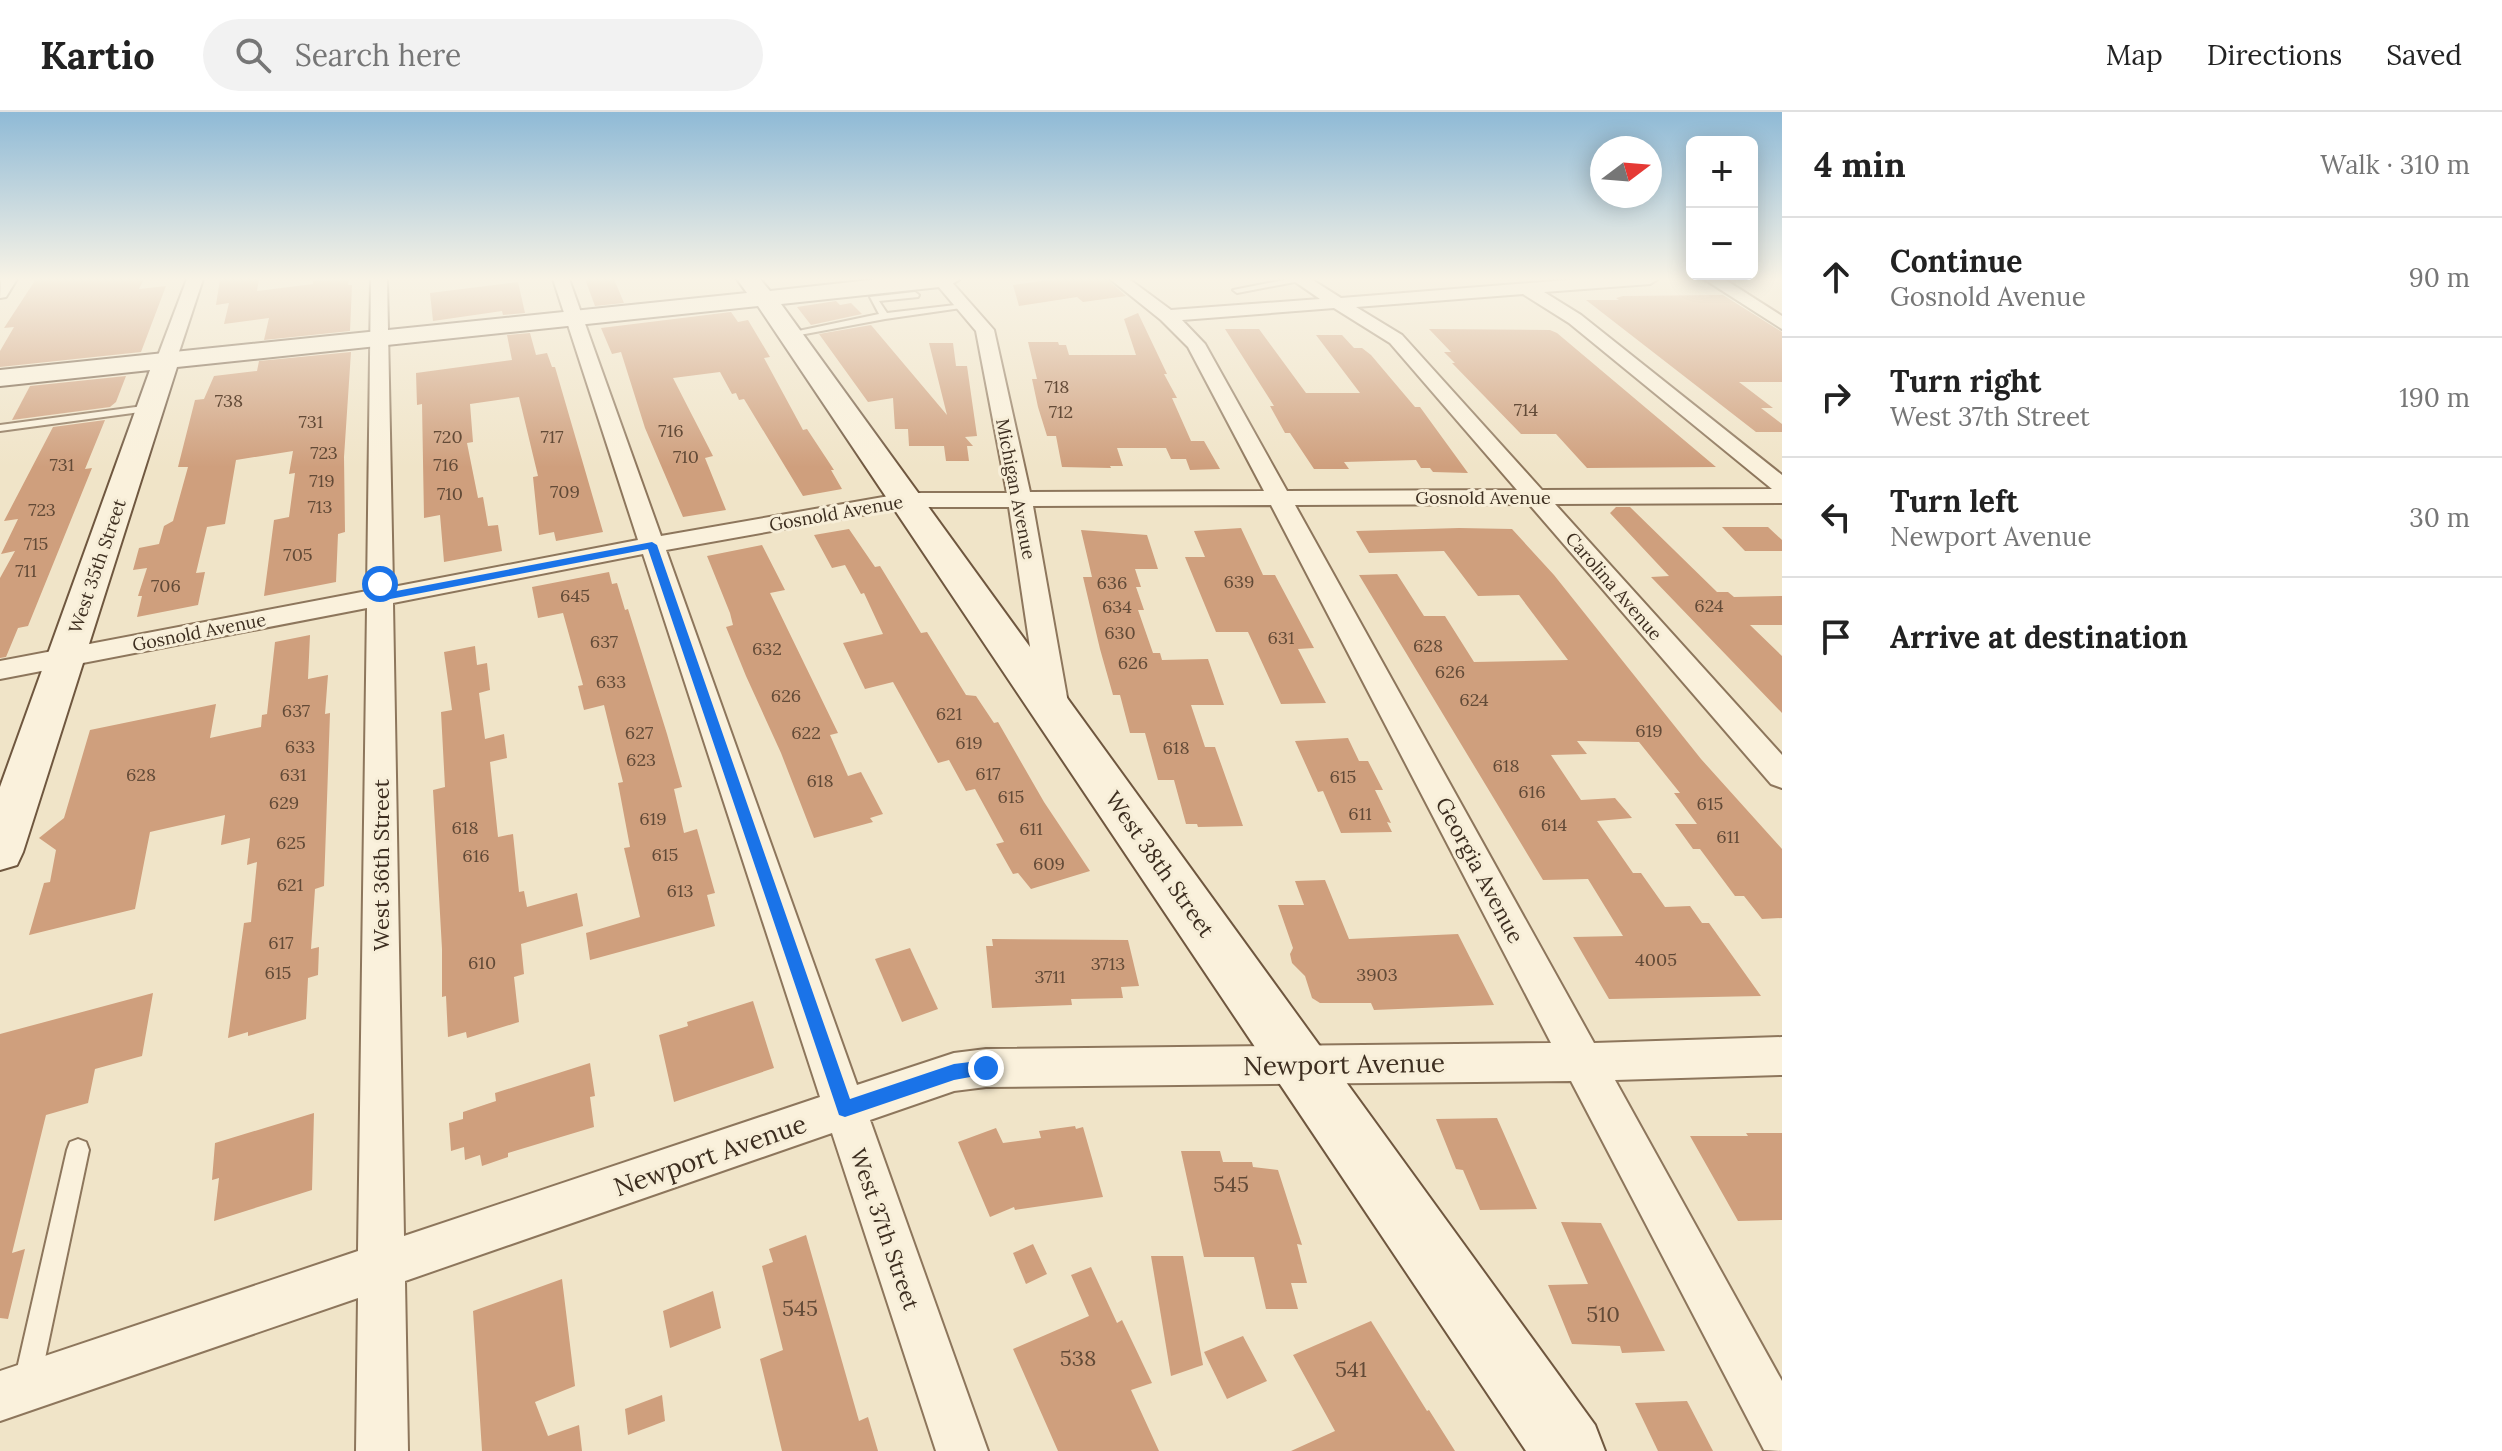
<!DOCTYPE html>
<meta charset="utf-8">
<style>
:root{--surface:#fff;--page:#f2f2f2;--text:#222;--muted:#767676;--line:#e0e0e0}
body{margin:0;font-family:Lora,serif;background:var(--page);color:var(--text)}
.controls{position:absolute;right:24px;top:24px;display:grid;overflow:hidden;border-radius:12px;box-shadow:0 4px 20px #0003}
.controls button{width:72px;height:72px;display:grid;place-items:center;padding:0;border:0;border-bottom:2px solid var(--line);background:var(--surface);color:var(--text);font:40px sans-serif}
.compass{position:absolute;left:1590px;top:24px;width:72px;height:72px;border-radius:50%;background:var(--surface);box-shadow:0 4px 20px #0003;rotate:74deg}
.stop{position:absolute;width:24px;height:24px;margin:-18px;border:6px solid #1a73e8;border-radius:50%;background:#fff}
.stop.end{background:#1a73e8;border-color:#fff;box-shadow:0 2px 8px #0008}
.list{margin:0;padding:0;list-style:none}
h2{display:flex;justify-content:space-between;align-items:center;height:104px;margin:0;padding:0 32px;font-size:34px}
h2 small{font-size:26px;font-weight:400;color:var(--muted)}
.list li{display:grid;grid-template-columns:52px 1fr auto;gap:24px;align-items:center;box-sizing:border-box;height:120px;padding:0 32px;border-top:2px solid var(--line)}
.list b{display:block;font-size:30px;white-space:nowrap}
.list p{margin:0;font-size:26px;white-space:nowrap;color:var(--muted)}
.list em{font-size:26px;font-style:normal;color:var(--muted)}
.icon{flex:none;width:44px;height:44px;fill:none;stroke:currentColor;stroke-width:2;stroke-linecap:round;stroke-linejoin:round}
.map{position:relative;flex:none;width:1782px;height:1339px;overflow:hidden}
header{display:flex;align-items:center;gap:48px;box-sizing:border-box;height:112px;padding:0 40px;background:var(--surface);border-bottom:2px solid var(--line)}
header strong{font-size:38px}
nav{display:flex;gap:44px;margin-inline-start:auto;font-size:28px}
.search{width:560px;height:72px;background:var(--page);display:flex;align-items:center;gap:20px;box-sizing:border-box;padding:0 28px;border-radius:44px;color:var(--muted);font-size:30px}
main{display:flex}
aside{flex:1;background:var(--surface)}
.map>svg:first-child{display:block}
</style>
<header>
<strong>Kartio</strong>
<div class="search"><svg class="icon" aria-label="search" viewBox="0 0 24 24"><circle cx="10" cy="10" r="6"/><path d="M15 15l6 6"/></svg>Search here</div>
<nav><a>Map</a><a>Directions</a><a>Saved</a></nav>
</header>
<main>
<div class="map">
<svg width="1782" height="1339" viewBox="0 0 1782 1339">
<rect width="100%" height="100%" fill="#f0e4c8"/>
<!-- building -->
<g fill="#cf9f7d">
<polygon points="36,167 144,167 139,177 166,174 141,240 0,255 0,239 14,215 4,216"/>
<polygon points="220,167 259,167 257,179 313,172 313,169 349,167 348,173 352,173 350,219 264,228 269,206 224,212 229,191 216,193"/>
<polygon points="585,167 614,167 624,191 595,194"/>
<polygon points="1056,167 1107,167 1126,184 1083,190 1077,185 1019,194 1013,173"/>
<polygon points="518,170 525,201 503,203 502,199 433,209 430,181"/>
<polygon points="1723,183 1782,220 1782,270 1739,270 1773,296 1761,296 1782,312 1782,320 1756,320 1586,188 1619,188 1616,186 1623,184"/>
<polygon points="836,189 840,193 851,191 862,202 811,213 797,195"/>
<polygon points="731,200 738,210 748,208 770,245 764,246 803,318 807,317 834,358 831,358 842,377 803,384 744,287 739,288 736,281 732,282 720,260 673,266 713,344 705,346 726,398 683,405 645,316 621,240 612,242 601,216"/>
<polygon points="1138,201 1167,262 1164,262 1177,286 1172,286 1191,329 1204,329 1220,357 1190,358 1186,347 1171,347 1166,336 1117,336 1123,354 1110,354 1111,356 1062,355 1056,324 1047,324 1038,295 1032,267 1037,267 1028,230 1058,230 1059,233 1066,233 1069,243 1136,243 1124,207"/>
<polygon points="871,213 947,303 929,231 953,231 956,254 967,254 977,324 965,325 973,334 967,334 969,349 946,349 944,334 909,334 908,317 895,317 893,286 868,290 819,222"/>
<polygon points="1225,217 1259,217 1306,281 1360,281 1316,223 1342,223 1354,236 1362,236 1371,243 1415,295 1420,295 1468,361 1433,360 1430,356 1421,356 1416,348 1344,350 1349,357 1314,357 1290,321 1285,321 1270,294 1274,294"/>
<polygon points="1429,217 1550,218 1557,221 1716,355 1587,356 1556,322 1521,322 1452,251 1455,251 1444,240 1451,240"/>
<polygon points="530,221 536,243 547,241 552,255 555,255 603,420 556,429 554,420 539,423 533,365 538,364 519,285 470,292 473,330 467,331 478,386 483,385 488,414 498,413 502,439 444,450 440,403 424,406 422,292 417,293 416,261 512,248 507,223"/>
<polygon points="351,240 344,345 345,420 338,422 336,470 264,484 274,408 289,405 295,361 289,362 293,339 236,348 225,412 207,415 196,461 205,460 198,493 137,505 142,484 138,484 147,456 133,458 139,436 159,432 164,414 173,409 188,355 178,355 195,288 204,287 214,264 257,259 259,249"/>
<polygon points="126,264 116,290 110,295 12,308 30,274"/>
<polygon points="105,308 85,357 92,356 28,514 18,516 6,545 0,546 0,466 15,439 1,442 18,407 4,409 53,315"/>
<polygon points="1616,395 1630,395 1717,480 1728,480 1734,485 1782,484 1782,513 1750,513 1782,544 1782,601 1651,465 1669,464 1610,401"/>
<polygon points="1722,415 1768,415 1782,428 1782,439 1745,439"/>
<polygon points="1241,416 1263,463 1275,463 1314,536 1298,537 1326,591 1281,592 1248,520 1216,520 1185,445 1205,445 1194,419"/>
<polygon points="1459,416 1512,417 1554,463 1701,647 1782,737 1782,806 1762,807 1744,784 1735,784 1700,737 1693,737 1675,712 1697,712 1674,681 1680,681 1639,630 1577,629 1587,642 1551,643 1581,688 1615,686 1632,706 1597,709 1633,761 1641,761 1665,795 1690,794 1702,811 1709,811 1761,884 1609,887 1573,825 1623,824 1588,767 1543,768 1359,463 1397,462 1424,504 1445,504 1474,550 1568,548 1519,483 1478,484 1444,439 1369,441 1356,419"/>
<polygon points="849,417 875,455 880,454 921,521 927,520 966,583 976,584 994,611 998,610 1044,690 1090,759 1031,777 1018,761 1013,762 996,732 1004,730 975,677 966,679 949,648 938,651 893,570 865,577 843,531 883,522 864,481 861,482 845,453 832,456 814,423"/>
<polygon points="1081,418 1147,423 1158,457 1135,457 1141,475 1136,475 1144,498 1138,498 1153,541 1160,541 1162,548 1208,547 1224,593 1191,593 1205,635 1215,635 1243,714 1198,715 1197,712 1186,712 1174,668 1158,668 1145,621 1130,621 1120,583 1113,583 1100,537 1083,465 1092,465"/>
<polygon points="762,433 785,478 770,481 838,621 830,623 848,664 861,660 883,702 870,706 873,710 814,726 781,641 746,564 726,515 733,513 730,501 707,444"/>
<polygon points="609,460 612,472 617,471 625,498 628,497 667,622 682,675 674,677 684,721 697,717 715,781 707,783 715,814 590,848 586,821 640,805 624,736 630,735 618,671 623,670 604,593 584,598 578,574 583,573 563,501 538,506 532,475"/>
<polygon points="310,523 308,567 328,563 325,602 330,601 324,774 315,777 311,837 319,835 318,863 308,866 306,907 248,924 248,920 228,926 244,811 251,810 257,750 247,753 250,726 221,733 225,703 150,720 135,797 29,823 44,771 50,770 56,738 39,726 64,706 90,618 216,592 210,626 261,615 262,603 267,602 275,530"/>
<polygon points="475,534 477,553 487,551 490,578 479,581 485,627 504,622 507,646 490,650 498,725 513,722 519,780 524,779 527,795 577,781 583,814 521,832 524,862 514,865 519,910 467,926 466,920 448,925 446,884 442,885 442,837 433,678 445,675 441,600 452,598 444,540"/>
<polygon points="1348,626 1359,649 1368,649 1383,678 1375,678 1391,711 1387,710 1392,720 1341,721 1323,679 1318,680 1295,629"/>
<polygon points="1325,768 1349,827 1458,822 1494,893 1374,898 1371,891 1320,891 1312,886 1305,864 1292,851 1290,842 1293,836 1278,793 1304,793 1295,769"/>
<polygon points="992,827 1128,828 1139,874 1121,875 1123,886 1071,887 1072,893 992,896 986,834 993,834"/>
<polygon points="910,836 938,897 902,910 875,847"/>
<polygon points="153,881 142,944 95,957 88,991 46,1003 12,1141 25,1137 8,1207 0,1206 0,922"/>
<polygon points="753,889 774,956 674,990 659,923 688,914 687,910"/>
<polygon points="590,951 595,984 590,985 594,1015 508,1041 508,1045 482,1054 480,1043 465,1048 464,1035 451,1039 449,1011 463,1007 463,1000 496,989 495,981"/>
<polygon points="314,1001 312,1078 214,1109 219,1066 212,1068 215,1031"/>
<polygon points="1497,1006 1537,1097 1480,1098 1463,1058 1456,1057 1436,1007"/>
<polygon points="1075,1014 1076,1017 1083,1015 1103,1085 1015,1098 1014,1095 990,1105 958,1030 996,1016 1003,1031 1041,1026 1039,1019"/>
<polygon points="1746,1021 1782,1021 1782,1108 1738,1109 1690,1024 1748,1024"/>
<polygon points="1181,1039 1220,1039 1223,1050 1252,1050 1253,1055 1278,1058 1302,1133 1297,1132 1307,1171 1291,1171 1298,1197 1266,1197 1254,1145 1204,1145"/>
<polygon points="1561,1110 1601,1111 1665,1239 1622,1241 1620,1234 1572,1232 1548,1173 1588,1172"/>
<polygon points="806,1123 859,1309 868,1305 878,1339 782,1339 760,1247 783,1238 762,1154 773,1150 769,1137"/>
<polygon points="1033,1132 1047,1162 1026,1172 1013,1141"/>
<polygon points="1151,1144 1183,1144 1203,1253 1171,1264"/>
<polygon points="1091,1155 1117,1211 1122,1208 1152,1271 1131,1278 1159,1339 1058,1339 1013,1237 1089,1204 1071,1163"/>
<polygon points="562,1167 575,1274 535,1290 548,1324 579,1313 582,1339 482,1339 473,1199"/>
<polygon points="713,1179 721,1216 670,1236 663,1199"/>
<polygon points="1371,1209 1427,1299 1429,1298 1455,1339 1291,1339 1335,1319 1293,1243"/>
<polygon points="1243,1224 1267,1269 1227,1287 1204,1240"/>
<polygon points="662,1283 665,1309 628,1323 625,1297"/>
<polygon points="1687,1289 1713,1339 1658,1339 1635,1291"/>
</g>
<g fill="none" stroke-linecap="round" stroke-linejoin="round">
<!-- lane casing -->
<g stroke="#8d765c" stroke-width="4">
<g id="lane">
<polygon points="1289,167 1305,168 1237,181 1233,178"/>
<polygon points="915,180 919,183 918,185 879,189 887,201 964,192 968,195 885,207 789,225 784,222 879,202 870,185"/>
<polygon points="151,293 155,294 155,298 0,319 0,313"/>
<polygon points="78,1027 86,1030 89,1038 40,1270 36,1279 27,1283 18,1279 14,1270 67,1038 70,1030"/>
</g>
</g>
<!-- street casing -->
<g stroke="#8d765c" stroke-width="4">
<g id="street">
<polygon points="17,167 6,185 0,186 1,167"/>
<polygon points="187,167 203,167 176,249 173,253 159,253 156,249"/>
<path d="M371,167H387L393,475L638,428L553,167H569L661,424L906,381H1007L976,219L932,167H949L994,218L1030,380L1264,379L1188,235L1161,208L1110,167H1129L1171,198L1320,187L1291,167H1311L1341,186L1580,167H1658L1650,172L1544,180L1581,203L1782,363V391L1555,392L1782,643V676L1771,672L1529,392L1295,393L1594,931L1782,925V963L1615,968L1782,1269V1339L1764,1338L1571,969L986,975L954,979L870,1008L988,1339H936L832,1021L405,1169L408,1339H356L358,1186L0,1309V1259L358,1139L367,496L0,567V549L367,479ZM1523,182L1569,211L1772,377L1542,378L1402,223L1356,195ZM1334,196L1390,231L1517,378L1287,379L1205,232L1182,208ZM1271,393L1551,931L986,937L954,941L857,973L666,438L906,395H1009L1040,602L1044,609L1055,612L1066,609L1070,602L1033,394ZM643,442L820,985L404,1124L393,491Z"/>
<polygon points="1704,167 1724,167 1782,204 1782,217"/>
</g>
</g>
<!-- secondary casing -->
<g stroke="#6f573f" stroke-width="4">
<polygon id="secondary" points="737,167 760,167 770,179 879,167 960,167 949,174 781,192 1595,1313 1605,1339 1526,1339 758,194 177,255 23,740 17,753 0,758 0,675 150,258 0,274 0,258 747,181"/>
</g>
<!-- lane -->
<use href="#lane" fill="#faf1dc" fill-rule="evenodd"/>
<!-- street -->
<use href="#street" fill="#faf1dc" fill-rule="evenodd"/>
<!-- secondary -->
<use href="#secondary" fill="#faf1dc" fill-rule="evenodd"/>
</g>
<!-- sky -->
<linearGradient id="sky" x2="0" y2="1"><stop stop-color="#8fbad6"/><stop offset="0.47" stop-color="#f8f3e6"/><stop offset="1" stop-color="#f8f3e6" stop-opacity="0"/></linearGradient>
<rect width="1782" height="355" fill="url(#sky)"/>
<!-- route -->
<polygon fill="#1a73e8" points="652,430 657,433 850,987 954,952 986,948 994,956 992,961 954,968 845,1005 839,1003 648,437 380,489 375,486 375,472 380,469 385,472 386,481"/>
<g text-anchor="middle" dominant-baseline="central" stroke-width="6" stroke-linejoin="round" paint-order="stroke">
<!-- number labels -->
<g font-size="18" fill="#624a37">
<text x="1057" y="274">718</text>
<text x="229" y="288">738</text>
<text x="1526" y="297">714</text>
<text x="1061" y="299">712</text>
<text x="311" y="309">731</text>
<text x="671" y="318">716</text>
<text x="448" y="324">720</text>
<text x="552" y="324">717</text>
<text x="324" y="340">723</text>
<text x="686" y="344">710</text>
<text x="62" y="352">731</text>
<text x="446" y="352">716</text>
<text x="322" y="368">719</text>
<text x="565" y="379">709</text>
<text x="450" y="381">710</text>
<text x="320" y="394">713</text>
<text x="42" y="397">723</text>
<text x="36" y="431">715</text>
<text x="298" y="442">705</text>
<text x="26" y="458">711</text>
<text x="1239" y="469">639</text>
<text x="1112" y="470">636</text>
<text x="166" y="473">706</text>
<text x="575" y="483">645</text>
<text x="1709" y="493">624</text>
<text x="1117" y="494">634</text>
<text x="1120" y="520">630</text>
<text x="1281" y="525">631</text>
<text x="604" y="529">637</text>
<text x="1428" y="533">628</text>
<text x="767" y="536">632</text>
<text x="1133" y="550">626</text>
<text x="1450" y="559">626</text>
<text x="611" y="569">633</text>
<text x="786" y="583">626</text>
<text x="1474" y="587">624</text>
<text x="296" y="598">637</text>
<text x="949" y="601">621</text>
<text x="1649" y="618">619</text>
<text x="639" y="620">627</text>
<text x="806" y="620">622</text>
<text x="969" y="630">619</text>
<text x="300" y="634">633</text>
<text x="1176" y="635">618</text>
<text x="641" y="647">623</text>
<text x="1506" y="653">618</text>
<text x="988" y="661">617</text>
<text x="141" y="662">628</text>
<text x="293" y="662">631</text>
<text x="1343" y="664">615</text>
<text x="820" y="668">618</text>
<text x="1532" y="679">616</text>
<text x="1011" y="684">615</text>
<text x="284" y="690">629</text>
<text x="1710" y="691">615</text>
<text x="1360" y="701">611</text>
<text x="653" y="706">619</text>
<text x="1554" y="712">614</text>
<text x="465" y="715">618</text>
<text x="1031" y="716">611</text>
<text x="1728" y="724">611</text>
<text x="291" y="730">625</text>
<text x="665" y="742">615</text>
<text x="476" y="743">616</text>
<text x="1049" y="751">609</text>
<text x="290" y="772">621</text>
<text x="680" y="778">613</text>
<text x="281" y="830">617</text>
<text x="1656" y="847">4005</text>
<text x="482" y="850">610</text>
<text x="1108" y="851">3713</text>
<text x="278" y="860">615</text>
<text x="1377" y="862">3903</text>
<text x="1050" y="864">3711</text>
</g>
<!-- far-street labels -->
<g font-size="18" fill="#3d2e20" stroke="#f7eed8">
<text transform="translate(1016 377) rotate(79)">Michigan Avenue</text>
<text x="1483" y="385">Gosnold Avenue</text>
<text transform="translate(836 401) rotate(-10)">Gosnold Avenue</text>
<text transform="translate(97 454) rotate(-71)">West 35th Street</text>
<text transform="translate(1614 474) rotate(49)">Carolina Avenue</text>
<text transform="translate(199 520) rotate(-11)">Gosnold Avenue</text>
</g>
<!-- street labels -->
<g font-size="22" fill="#3d2e20" stroke="#f7eed8">
<text transform="translate(1160 752) rotate(55)">West 38th Street</text>
<text transform="translate(381 753) rotate(-90)">West 36th Street</text>
<text transform="translate(1480 758) rotate(62)">Georgia Avenue</text>
<text transform="translate(885 1117) rotate(71)">West 37th Street</text>
</g>
<!-- near-number labels -->
<g font-size="22" fill="#624a37">
<text x="1231" y="1072">545</text>
<text x="800" y="1196">545</text>
<text x="1603" y="1202">510</text>
<text x="1078" y="1246">538</text>
<text x="1351" y="1257">541</text>
</g>
<!-- near-street labels -->
<g font-size="26" fill="#3d2e20" stroke="#f7eed8">
<text transform="translate(1344 952) rotate(-1)">Newport Avenue</text>
<text transform="translate(710 1043) rotate(-19)">Newport Avenue</text>
</g>
</g>
</svg>
<div class="controls">
<button>+</button>
<button>−</button>
</div>
<svg class="compass" viewBox="-18 -18 36 36"><path d="M0-13l5 13h-10z" fill="#e53935"/><path d="M0 13l5-13h-10z" fill="#767676"/></svg>
<div class="stop" style="left:380px;top:472px"></div>
<div class="stop end" style="left:986px;top:956px"></div>
</div>
<aside>
<h2>4 min<small>Walk · 310 m</small></h2>
<ul class="list">
<li><svg class="icon" aria-label="ahead" viewBox="0 0 24 24"><path d="M12 20V5M6 11l6-6 6 6"/></svg><div><b>Continue</b><p>Gosnold Avenue</p></div><em>90 m</em></li>
<li><svg class="icon" aria-label="right" viewBox="0 0 24 24"><path d="M7 20v-9h11M14 6l5 5-5 5"/></svg><div><b>Turn right</b><p>West 37th Street</p></div><em>190 m</em></li>
<li><svg class="icon" aria-label="left" viewBox="0 0 24 24"><path d="M17 20v-9H6M10 6l-5 5 5 5"/></svg><div><b>Turn left</b><p>Newport Avenue</p></div><em>30 m</em></li>
<li><svg class="icon" aria-label="arrive" viewBox="0 0 24 24"><path d="M6 21V4h12l-3 4 3 4H6"/></svg><div><b>Arrive at destination</b></div></li>
</ul>
</aside>
</main>
